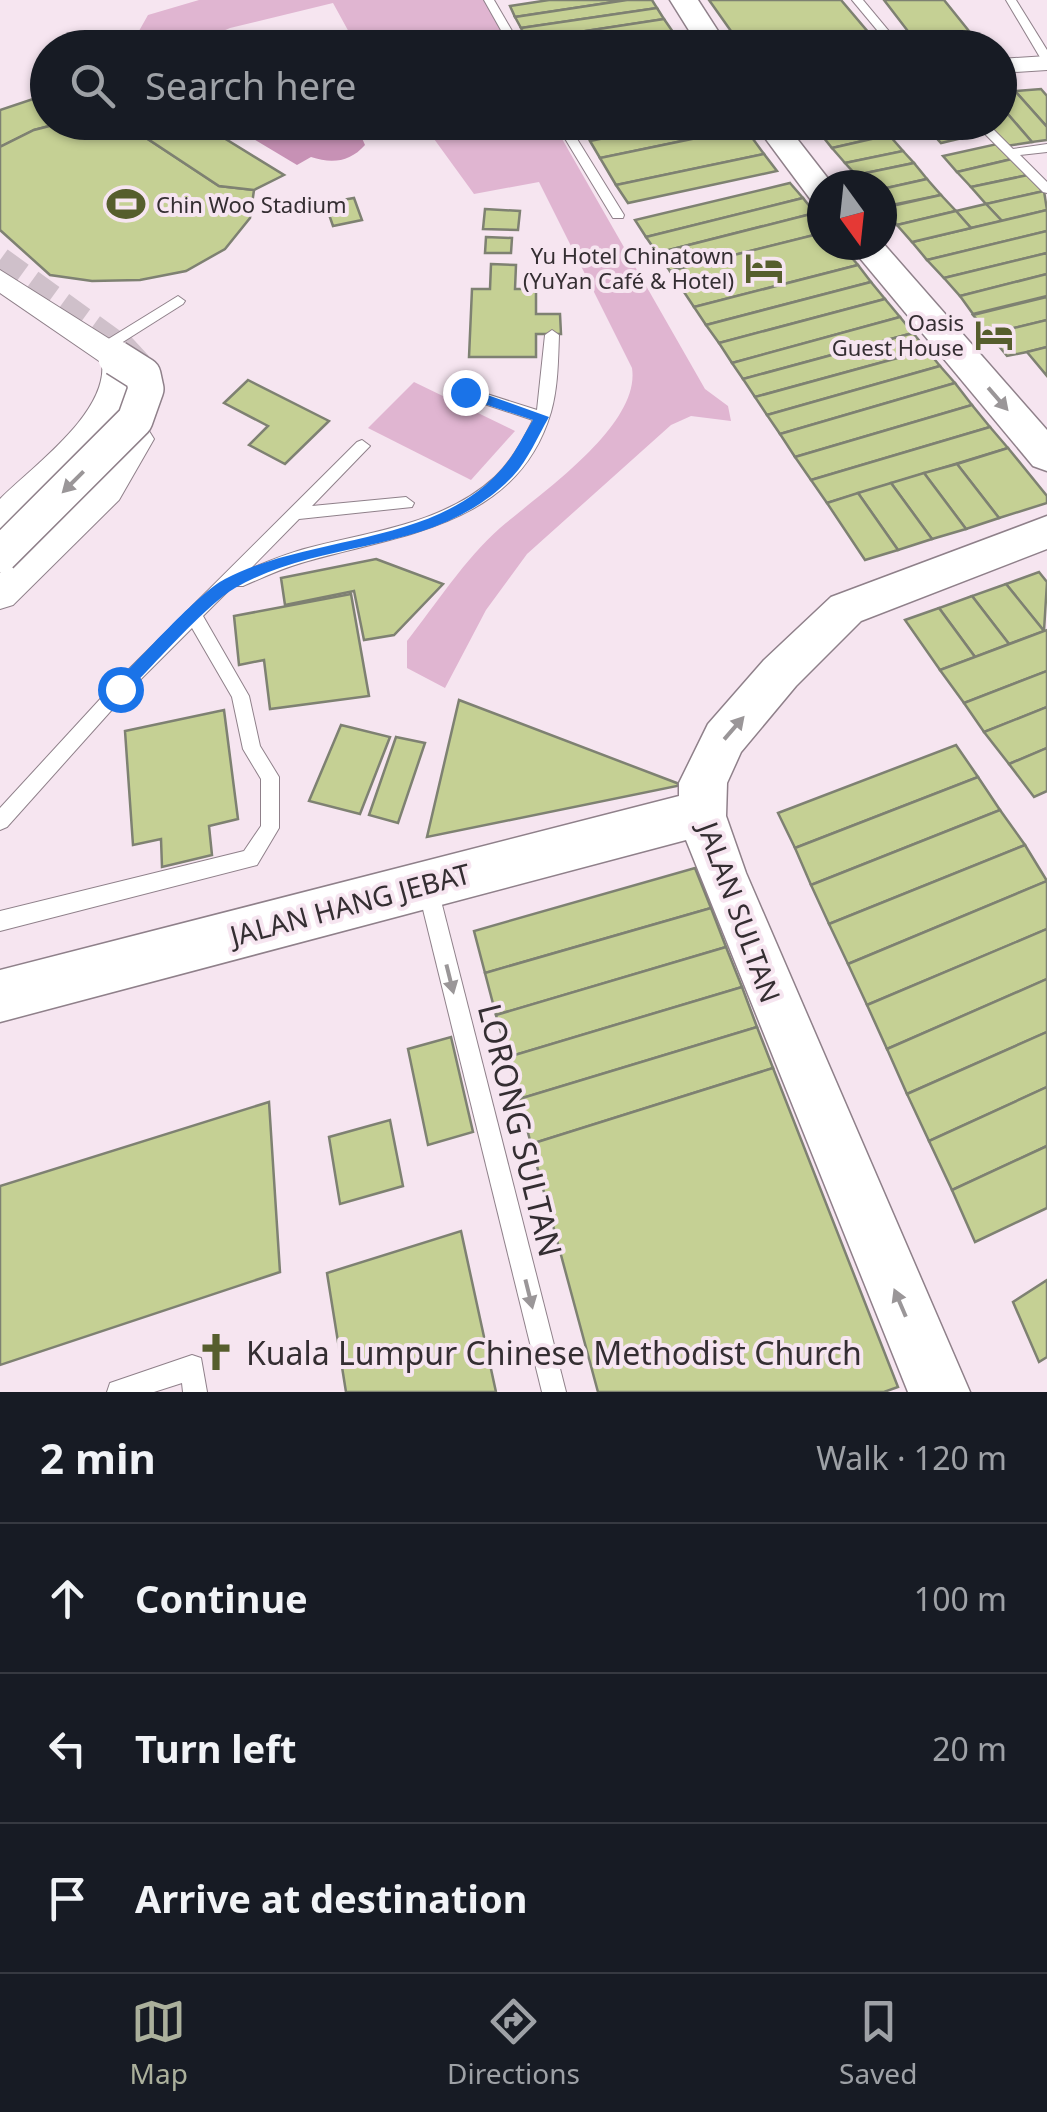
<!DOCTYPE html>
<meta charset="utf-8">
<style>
:root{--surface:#171b24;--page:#242831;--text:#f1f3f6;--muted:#9ea1a6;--line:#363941;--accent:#abb09c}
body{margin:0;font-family:"Noto Sans",sans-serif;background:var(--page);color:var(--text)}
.compass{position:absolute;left:807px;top:170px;width:90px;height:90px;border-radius:50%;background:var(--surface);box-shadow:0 2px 8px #0004;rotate:165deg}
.stop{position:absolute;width:30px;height:30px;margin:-22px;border:8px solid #1a73e8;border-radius:50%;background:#fff}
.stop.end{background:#1a73e8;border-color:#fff;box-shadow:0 2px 10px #0008}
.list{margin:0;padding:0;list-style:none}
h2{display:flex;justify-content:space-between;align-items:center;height:130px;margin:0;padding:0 40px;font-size:42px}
h2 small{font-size:32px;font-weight:400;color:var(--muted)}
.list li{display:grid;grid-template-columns:65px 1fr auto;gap:30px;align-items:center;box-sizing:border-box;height:150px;padding:0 40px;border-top:2px solid var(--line)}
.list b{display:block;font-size:38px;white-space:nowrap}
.list em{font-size:32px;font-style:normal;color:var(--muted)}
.icon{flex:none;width:55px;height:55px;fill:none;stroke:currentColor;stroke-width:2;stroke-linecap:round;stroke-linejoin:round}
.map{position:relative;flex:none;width:1047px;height:1392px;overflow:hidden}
.search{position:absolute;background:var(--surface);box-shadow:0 2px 8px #0004;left:30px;right:30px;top:30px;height:110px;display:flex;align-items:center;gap:25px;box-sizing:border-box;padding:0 35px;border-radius:55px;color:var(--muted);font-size:38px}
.sheet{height:580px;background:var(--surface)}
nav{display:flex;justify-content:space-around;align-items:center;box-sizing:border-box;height:140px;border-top:2px solid var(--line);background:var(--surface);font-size:28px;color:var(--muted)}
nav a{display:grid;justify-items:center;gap:5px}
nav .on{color:var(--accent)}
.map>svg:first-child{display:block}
</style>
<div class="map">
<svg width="1047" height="1392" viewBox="0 0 1047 1392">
<rect width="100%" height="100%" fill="#f6e5f0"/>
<!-- green -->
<g fill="#e0b5d1">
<polygon points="199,0 485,0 511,47 464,47 461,38 405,47 340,47 350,34 333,3 230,28 186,47 159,47 135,38 148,15"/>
<path d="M439,123H553L705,389L728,406L731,421L691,416L671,425L527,554L486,610L445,688L407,668V641C436,604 465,559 500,528C538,495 641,426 632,368L539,182L474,194L429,132Z"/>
<polygon points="414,382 515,431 471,480 368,428"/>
</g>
<!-- water -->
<path fill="#c791b5" d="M227,123H369L358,129L365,145C350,162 332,164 311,157L297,165Z"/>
<!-- building -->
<g fill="#c5d094" stroke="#7e8172" stroke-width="2.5">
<polygon points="549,0 627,0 515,17 510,6"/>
<polygon points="627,0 652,0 657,8 521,28 515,17"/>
<polygon points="709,0 841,0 874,39 825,48 743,48"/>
<polygon points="884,0 944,0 973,36 917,43"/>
<polygon points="657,8 664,19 527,40 521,28"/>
<polygon points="664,19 673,32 571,48 531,48 527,40"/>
<polygon points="673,32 681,44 571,48"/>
<polygon points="1041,89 1047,96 1047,127 1015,91"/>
<polygon points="1015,91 1047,127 1047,140 1032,142 1000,105 1000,92"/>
<polygon points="48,94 48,122 65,122 34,130 0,147 0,110"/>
<polygon points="1000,105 1032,142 1006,146 986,122 1000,122"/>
<polygon points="65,122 128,126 219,186 254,190 250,218 225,249 186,271 140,280 92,281 50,275 0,230 0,147 34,130"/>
<polygon points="113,122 198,122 284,175 254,190 219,186 128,126"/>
<polygon points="682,122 741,122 745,128 600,158 590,141"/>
<polygon points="812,122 871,122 819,132"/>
<polygon points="879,122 889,135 832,148 819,132"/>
<polygon points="922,122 946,122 962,138 941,143"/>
<polygon points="946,122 974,122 985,133 962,138"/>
<polygon points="745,128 764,154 616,185 600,158"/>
<polygon points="889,135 903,151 845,163 832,148"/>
<polygon points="997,144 1012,159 957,172 943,156"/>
<polygon points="903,151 914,163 856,175 845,163"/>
<polygon points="764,154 777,171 628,203 616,185"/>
<polygon points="1012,159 1028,175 971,187 957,172"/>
<polygon points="914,163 927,179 882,189 864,185 856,175"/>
<polygon points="1028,175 1044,191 986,204 971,187"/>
<polygon points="927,179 941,195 882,207 882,189"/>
<polygon points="790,183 803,198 646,237 635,220"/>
<polygon points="1044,191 1047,210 1002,221 986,204"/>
<polygon points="941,195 956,211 897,225 883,208"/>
<polygon points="354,198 362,220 333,226 325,203"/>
<polygon points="803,198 815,213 657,253 646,237"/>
<polygon points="986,204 1002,221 971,228 956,211"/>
<polygon points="485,209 520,211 518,230 483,229"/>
<polygon points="1047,210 1047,231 927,260 912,242"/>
<polygon points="956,211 971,228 912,242 897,225"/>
<polygon points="815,213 822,222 822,233 670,271 657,253"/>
<polygon points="1047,231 1047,253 944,278 927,260"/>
<polygon points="822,233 822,245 841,245 858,265 694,307 670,271"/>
<polygon points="486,237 512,238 511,253 485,253"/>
<polygon points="1047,253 1047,274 960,296 944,278"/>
<polygon points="491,264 516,265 515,289 536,289 536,314 560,314 561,334 536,334 536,357 469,357 472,289 490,289"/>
<polygon points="858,265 871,282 706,325 694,307"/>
<polygon points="1047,274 1047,296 973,314 960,296"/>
<polygon points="871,282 885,299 719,343 706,325"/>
<polygon points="1047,297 1047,320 989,334 973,315"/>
<polygon points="885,299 900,317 732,363 719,343"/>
<polygon points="900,317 913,333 743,379 732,363"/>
<polygon points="1047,320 1047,347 1027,352 1007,356 989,334"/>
<polygon points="913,333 927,350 755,397 743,379"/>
<polygon points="1047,347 1047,376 1027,352"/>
<polygon points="927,350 940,366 767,415 755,397"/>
<polygon points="940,366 955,383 780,434 767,415"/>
<polygon points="248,380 329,421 285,464 249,445 268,426 224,403"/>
<polygon points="955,383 972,405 795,457 780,434"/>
<polygon points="972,405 990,427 811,480 795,457"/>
<polygon points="990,427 1008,448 827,503 811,480"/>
<polygon points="1008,448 1047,496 1047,503 999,518 957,464"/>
<polygon points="957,464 999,518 966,529 924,473"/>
<polygon points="924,473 966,529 932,539 891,483"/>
<polygon points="891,483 932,539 898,550 858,493"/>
<polygon points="858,493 898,550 865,560 827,503"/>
<polygon points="376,559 443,584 394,635 364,640 354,591 285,605 281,578"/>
<polygon points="1039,572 1047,582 1044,631 1006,584"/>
<polygon points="1006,584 1044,631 1009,644 972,596"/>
<polygon points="351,594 369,696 270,709 264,660 239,665 234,616"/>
<polygon points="972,596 1009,644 975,657 939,608"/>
<polygon points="939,608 975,657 940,670 905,620"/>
<polygon points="1047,630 1047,671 964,703 940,670"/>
<polygon points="1047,671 1047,707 984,732 964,703"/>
<polygon points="459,700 682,785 427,837"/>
<polygon points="1047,707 1047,748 1009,764 984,732"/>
<polygon points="224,710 238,819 209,826 212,855 162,867 161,839 133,845 125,731"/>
<polygon points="341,725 390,737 360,814 309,801"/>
<polygon points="396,737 425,743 398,823 369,815"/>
<polygon points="956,745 978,777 795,848 778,813"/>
<polygon points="1047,748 1047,791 1034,797 1009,764"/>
<polygon points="978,777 1000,810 811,885 795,848"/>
<polygon points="1000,810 1025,845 829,924 811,885"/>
<polygon points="1025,845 1047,881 848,964 829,924"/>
<polygon points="695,868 711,908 485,973 474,931"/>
<polygon points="1047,881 1047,929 867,1005 848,964"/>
<polygon points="711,908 726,947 496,1015 485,973"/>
<polygon points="1047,929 1047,979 887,1049 867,1005"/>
<polygon points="726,947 742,987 508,1057 496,1015"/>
<polygon points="1047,979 1047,1032 907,1094 887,1049"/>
<polygon points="742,987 757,1027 519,1099 508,1057"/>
<polygon points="757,1027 773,1068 531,1144 519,1099"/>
<polygon points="1047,1032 1047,1087 929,1141 907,1094"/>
<polygon points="451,1037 473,1132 428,1145 408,1049"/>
<polygon points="773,1068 898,1387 884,1392 598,1392 531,1144"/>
<polygon points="1047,1087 1047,1146 952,1190 929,1141"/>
<polygon points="269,1102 280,1272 0,1365 0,1186"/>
<polygon points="390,1120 403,1186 340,1204 329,1137"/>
<polygon points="1047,1146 1047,1208 975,1242 952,1190"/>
<polygon points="461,1231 496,1392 346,1392 327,1273"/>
<polygon points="1047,1280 1047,1357 1039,1362 1013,1302"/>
</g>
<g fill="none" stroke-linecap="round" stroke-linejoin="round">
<!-- minor-tunnel-far1 -->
<polyline stroke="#cfc0ca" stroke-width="26" stroke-dasharray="26 12" stroke-linecap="butt" points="0,260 116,344"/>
<!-- minor-tunnel -->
<polyline stroke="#cfc0ca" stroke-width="35" stroke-dasharray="35 18" stroke-linecap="butt" points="112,342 138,370"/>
<!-- service casing -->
<g stroke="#8f808a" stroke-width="2">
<g id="service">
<polygon points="484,0 494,0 522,48 511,48"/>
<polygon points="852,0 863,0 903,48 892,48"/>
<polygon points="1006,0 1016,0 1047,50 1047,62 1041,59"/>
<polygon points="855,40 864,48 853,48 849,43"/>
<polygon points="555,122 567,122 570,128 600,122 628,122 574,134 624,215 623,218 613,218"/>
<polygon points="973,122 986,122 1013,149 1047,144 1047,152 1020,155 1047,182 1047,193 1043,192"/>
<polygon points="178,296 185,301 183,304 107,352 97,352 97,346"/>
<path d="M552,330L559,335C558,361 558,387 551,412C518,525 403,534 308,561C285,567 264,577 243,586H233L203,616L249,696L260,746L279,777V828L257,865L0,931V911L244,851L261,826V779L243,749L232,697L192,628L126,694L7,827L0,830V808L114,684L357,442L362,440L370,446L312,506L406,497L414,503L412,507L299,519L250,569C269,561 288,553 308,548C372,531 444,524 495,477C512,461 523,441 533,420L460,396L458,392L465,387L537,410L545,335Z"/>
<polygon points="427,876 434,878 437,885 566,1392 542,1392 417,885 420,878"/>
<polygon points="192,1355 201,1358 207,1392 183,1392 182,1383 154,1392 107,1392 110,1383"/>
</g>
</g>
<!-- minor casing -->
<g stroke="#8f808a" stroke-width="2">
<g id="minor">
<polygon points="1047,56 1047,70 1000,73 1000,59"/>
<path d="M0,270L127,350C159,406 47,493 12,529L0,533V499C33,466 108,413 102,363L0,293Z"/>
<polygon points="138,427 149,431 154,439 119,500 13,605 0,609 0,573 95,482 127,431"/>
</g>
</g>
<!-- tertiary casing -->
<g stroke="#8f808a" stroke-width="3">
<g id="tertiary">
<polygon points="670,0 698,0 729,48 700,48"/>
<polygon points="753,122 784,122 833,185 822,185 822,203 811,200"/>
<polygon points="882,242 1047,430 1047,471 1033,466 849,245"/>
<polygon points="1047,516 1047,549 861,621 796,686 741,752 727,783 726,816 746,873 970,1392 908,1392 686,840 0,1022 0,970 679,796 679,783 708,724 764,660 831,597"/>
</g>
</g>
<!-- service -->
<use href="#service" fill="#fff" fill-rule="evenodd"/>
<!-- minor -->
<use href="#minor" fill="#fff" fill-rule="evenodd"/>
<!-- tertiary -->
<use href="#tertiary" fill="#fff" fill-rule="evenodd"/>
<!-- minor-bridge casing -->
<g stroke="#8f808a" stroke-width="38" stroke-linecap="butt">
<polyline id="minor-bridge" points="0,555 135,420 146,389 143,375 116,358"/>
</g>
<!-- minor-bridge -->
<use href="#minor-bridge" stroke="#fff" stroke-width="35"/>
</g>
<!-- one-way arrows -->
<defs><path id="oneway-solid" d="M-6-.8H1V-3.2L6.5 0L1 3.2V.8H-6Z" transform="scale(2.5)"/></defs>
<g fill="#9a9698">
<use href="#oneway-solid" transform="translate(998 399) rotate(49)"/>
<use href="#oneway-solid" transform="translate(73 482) rotate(135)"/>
<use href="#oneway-solid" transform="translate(734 728) rotate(-49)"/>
<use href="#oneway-solid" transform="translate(450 979) rotate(76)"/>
<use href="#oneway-solid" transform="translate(529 1294) rotate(76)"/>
<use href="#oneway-solid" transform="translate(900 1303) rotate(-113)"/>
</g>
<!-- route -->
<path fill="#1a73e8" d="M465,387L549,417C538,436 528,460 513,476C436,557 325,536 235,588C207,604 151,668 125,694H114V684C139,660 199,592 225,579C314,533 438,547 505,465C516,452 524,434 533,420L460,396Z"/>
<!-- icons -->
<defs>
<g id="stadium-bare" transform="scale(3)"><path d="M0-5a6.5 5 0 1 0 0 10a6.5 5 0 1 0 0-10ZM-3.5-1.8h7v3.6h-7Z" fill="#565e2d" stroke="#f6e5f0" stroke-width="2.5" paint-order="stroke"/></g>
<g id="hotel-bare" transform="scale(3)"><path d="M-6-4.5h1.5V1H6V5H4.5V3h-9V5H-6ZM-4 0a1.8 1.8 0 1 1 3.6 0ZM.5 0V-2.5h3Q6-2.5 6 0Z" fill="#565e2d" stroke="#f6e5f0" stroke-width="2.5" paint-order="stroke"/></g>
<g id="church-bare" transform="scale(3)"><path d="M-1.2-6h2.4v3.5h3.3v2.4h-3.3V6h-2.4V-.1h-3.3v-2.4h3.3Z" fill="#565e2d" stroke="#f6e5f0" stroke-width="2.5" paint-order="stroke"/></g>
</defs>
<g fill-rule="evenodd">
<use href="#stadium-bare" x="126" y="204"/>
<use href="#hotel-bare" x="764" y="268"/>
<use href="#hotel-bare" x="994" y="335"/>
<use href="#church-bare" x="216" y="1352"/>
</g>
<g text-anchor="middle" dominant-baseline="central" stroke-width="8" stroke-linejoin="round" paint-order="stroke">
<!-- far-poi labels -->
<g font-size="22" fill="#342e32" stroke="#f6e5f0" text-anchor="end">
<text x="156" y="204" text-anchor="start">Chin Woo Stadium</text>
<text x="734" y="255">Yu Hotel Chinatown<tspan x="734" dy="25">(YuYan Café &amp; Hotel)</tspan></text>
<text x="964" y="322">Oasis<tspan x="964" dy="25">Guest House</tspan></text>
</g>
<!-- street labels -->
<g font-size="28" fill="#342e32" stroke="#f6e5f0">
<text transform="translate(350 904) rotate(-15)">JALAN HANG JEBAT</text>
<text transform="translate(740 912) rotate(70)">JALAN SULTAN</text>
</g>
<!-- near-street labels -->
<g font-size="32" fill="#342e32" stroke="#f6e5f0">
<text transform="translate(521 1130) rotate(76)">LORONG SULTAN</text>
</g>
<!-- near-poi labels -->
<g font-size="32" fill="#342e32" stroke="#f6e5f0" text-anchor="start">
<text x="246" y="1352">Kuala Lumpur Chinese Methodist Church</text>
</g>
</g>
</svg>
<svg class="compass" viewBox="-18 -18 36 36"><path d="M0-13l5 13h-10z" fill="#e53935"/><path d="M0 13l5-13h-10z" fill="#9ea1a6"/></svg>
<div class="stop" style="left:120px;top:689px"></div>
<div class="stop end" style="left:465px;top:392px"></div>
<div class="search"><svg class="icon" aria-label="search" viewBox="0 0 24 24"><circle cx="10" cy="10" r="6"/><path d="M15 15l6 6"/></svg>Search here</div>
</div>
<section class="sheet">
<h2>2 min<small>Walk · 120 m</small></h2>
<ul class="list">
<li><svg class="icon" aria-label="ahead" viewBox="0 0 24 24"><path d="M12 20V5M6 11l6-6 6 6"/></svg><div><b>Continue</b></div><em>100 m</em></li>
<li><svg class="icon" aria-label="left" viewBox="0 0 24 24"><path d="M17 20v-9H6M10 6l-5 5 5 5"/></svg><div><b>Turn left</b></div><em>20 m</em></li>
<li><svg class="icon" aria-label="arrive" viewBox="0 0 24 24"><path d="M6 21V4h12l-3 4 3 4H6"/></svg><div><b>Arrive at destination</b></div></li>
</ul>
</section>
<nav>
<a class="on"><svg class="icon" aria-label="map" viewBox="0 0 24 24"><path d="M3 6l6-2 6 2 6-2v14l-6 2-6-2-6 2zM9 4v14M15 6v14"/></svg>Map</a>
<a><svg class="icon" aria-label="directions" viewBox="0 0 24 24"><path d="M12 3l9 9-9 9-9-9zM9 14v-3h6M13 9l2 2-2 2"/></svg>Directions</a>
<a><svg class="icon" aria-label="saved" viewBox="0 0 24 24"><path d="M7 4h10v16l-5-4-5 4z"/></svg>Saved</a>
</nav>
